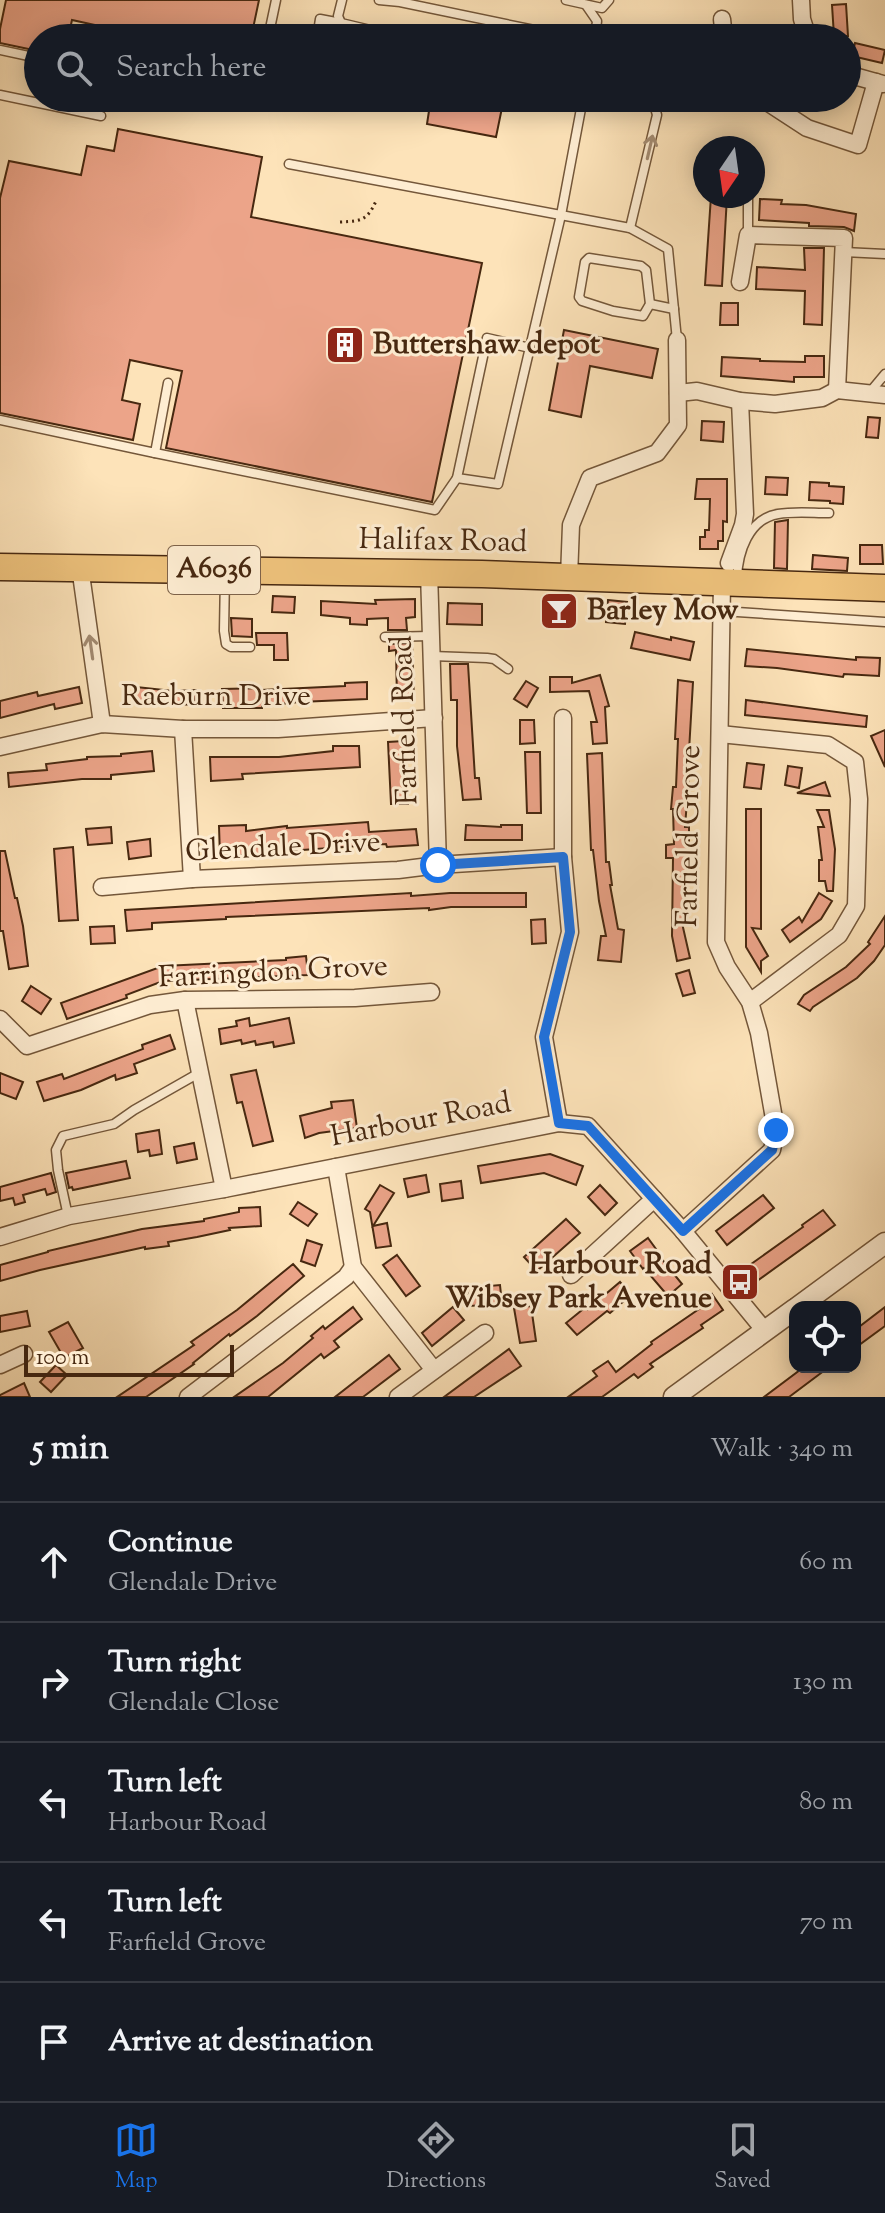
<!DOCTYPE html>
<meta charset="utf-8">
<style>
:root{--surface:#171b24;--page:#20242c;--text:#f1f3f6;--muted:#9ea1a6;--line:#363941;--accent:#1a73e8}
body{margin:0;font-family:"Sorts Mill Goudy",serif;background:var(--page);color:var(--text)}
.controls{position:absolute;right:24px;bottom:24px;display:grid;overflow:hidden;border-radius:16px;box-shadow:0 4px 20px #0003}
.controls button{width:72px;height:72px;display:grid;place-items:center;padding:0;border:0;border-bottom:2px solid var(--line);background:var(--surface);color:var(--text);font:40px sans-serif}
.compass{position:absolute;left:693px;top:136px;width:72px;height:72px;border-radius:50%;background:var(--surface);box-shadow:0 4px 20px #0003;rotate:193deg}
.scale{position:absolute;left:24px;bottom:20px;width:210px;box-sizing:border-box;padding-left:8px;border:4px solid #472810;border-top:0;font-size:22px;line-height:28px;white-space:nowrap;color:#472810;-webkit-text-stroke:6px #feedd2;paint-order:stroke}
.stop{position:absolute;width:24px;height:24px;margin:-18px;border:6px solid #1a73e8;border-radius:50%;background:#fff}
.stop.end{background:#1a73e8;border-color:#fff;box-shadow:0 2px 8px #0008}
.list{margin:0;padding:0;list-style:none}
h2{display:flex;justify-content:space-between;align-items:center;height:104px;margin:0;padding:0 32px;font-size:34px}
h2 small{font-size:26px;font-weight:400;color:var(--muted)}
.list li{display:grid;grid-template-columns:52px 1fr auto;gap:24px;align-items:center;box-sizing:border-box;height:120px;padding:0 32px;border-top:2px solid var(--line)}
.list b{display:block;font-size:30px;white-space:nowrap}
.list p{margin:0;font-size:26px;white-space:nowrap;color:var(--muted)}
.list em{font-size:26px;font-style:normal;color:var(--muted)}
.icon{flex:none;width:44px;height:44px;fill:none;stroke:currentColor;stroke-width:2;stroke-linecap:round;stroke-linejoin:round}
.map{position:relative;flex:none;width:885px;height:1397px;overflow:hidden}
.search{position:absolute;background:var(--surface);box-shadow:0 4px 20px #0003;left:24px;right:24px;top:24px;height:88px;display:flex;align-items:center;gap:20px;box-sizing:border-box;padding:0 28px;border-radius:44px;color:var(--muted);font-size:30px}
.sheet{height:704px;background:var(--surface)}
nav{display:flex;justify-content:space-around;align-items:center;box-sizing:border-box;height:112px;border-top:2px solid var(--line);background:var(--surface);font-size:22px;color:var(--muted)}
nav a{display:grid;justify-items:center;gap:4px}
nav .on{color:var(--accent)}
.map>svg:first-child{display:block}
</style>
<div class="map">
<svg width="885" height="1397" viewBox="0 0 885 1397">
<rect width="100%" height="100%" fill="#fde3b9"/>
<filter id="stains"><feTurbulence type="fractalNoise" baseFrequency=".0025" numOctaves="4"/><feColorMatrix values="0 0 0 0 .2 0 0 0 0 .09 0 0 0 0 .02 0 0 0 .5 -.17"/></filter>
<radialGradient id="worn" r=".72"><stop offset=".6" stop-color="#630" stop-opacity="0"/><stop offset="1" stop-color="#630" stop-opacity=".3"/></radialGradient>
<!-- building -->
<g fill="#eca489" stroke="#472810" stroke-width="2">
<polygon points="6,0 259,0 251,38 154,38 72,20 68,38 38,38 38,51 0,43 0,29"/>
<polygon points="846,4 848,36 834,36 832,5"/>
<polygon points="855,43 885,50 882,63 852,56"/>
<polygon points="389,98 504,98 496,137 427,124 429,111 389,103"/>
<polygon points="118,129 262,157 251,217 482,263 432,502 166,448 182,371 130,360 122,400 140,404 133,440 0,413 0,198 9,161 81,175 87,146 114,151"/>
<polygon points="711,196 727,196 722,286 705,285"/>
<polygon points="760,199 782,200 781,204 806,205 856,214 854,231 844,227 809,226 809,223 759,220"/>
<polygon points="804,248 824,248 822,325 804,324 805,291 756,289 757,267 805,270"/>
<polygon points="721,303 738,303 738,325 720,325"/>
<polygon points="564,330 658,349 652,378 590,366 581,417 549,410"/>
<polygon points="805,356 824,356 824,377 794,377 794,382 721,376 722,357 760,359 760,361 805,362"/>
<polygon points="868,417 880,418 878,438 866,437"/>
<polygon points="702,421 724,422 723,442 701,440"/>
<polygon points="766,477 788,478 787,495 765,494"/>
<polygon points="697,479 727,479 727,522 723,521 723,541 718,541 718,549 700,549 700,537 705,537 705,530 709,530 710,499 695,499"/>
<polygon points="810,482 829,483 829,486 844,487 843,504 830,503 830,501 809,500"/>
<polygon points="788,520 787,569 774,568 775,522"/>
<polygon points="860,545 882,545 883,564 860,564"/>
<polygon points="813,555 848,558 847,571 812,569"/>
<polygon points="273,596 295,597 294,613 272,612"/>
<polygon points="415,599 415,617 406,618 407,630 388,630 388,618 367,619 367,625 350,624 350,618 321,615 321,601 376,604 375,600"/>
<polygon points="608,600 627,602 625,624 606,622"/>
<polygon points="448,603 482,604 482,625 447,624"/>
<polygon points="231,618 252,619 252,637 232,636"/>
<polygon points="635,632 671,640 671,637 694,642 690,660 631,648"/>
<polygon points="256,633 287,633 288,660 274,660 274,645 257,645"/>
<polygon points="412,643 414,701 397,701 396,650 389,651 389,644"/>
<polygon points="747,649 856,660 856,657 880,658 879,676 844,674 843,677 777,668 745,666"/>
<polygon points="450,664 468,664 475,778 479,778 481,799 463,800 457,746 457,700 451,700"/>
<polygon points="600,675 609,706 605,707 607,743 593,744 591,722 597,722 589,691 550,692 550,677 572,677 572,683"/>
<polygon points="678,680 693,682 689,751 692,752 691,774 689,774 685,827 689,827 689,858 687,858 687,923 682,923 690,958 677,961 672,936 673,858 666,858 666,845 674,844 673,809 671,809 673,787 676,787 678,739 675,739"/>
<polygon points="526,681 538,688 527,707 514,699"/>
<polygon points="367,682 367,699 299,702 262,706 262,708 223,708 222,689 261,688 261,690 345,686 345,683"/>
<polygon points="79,687 82,703 55,709 54,704 0,718 0,701 37,692 38,696"/>
<polygon points="136,687 173,691 196,690 195,705 134,702"/>
<polygon points="746,700 867,716 866,727 745,715"/>
<polygon points="520,720 534,720 535,743 520,744"/>
<polygon points="885,730 885,767 871,736"/>
<polygon points="404,741 408,804 391,804 388,742"/>
<polygon points="333,746 359,746 360,767 242,774 243,779 211,781 210,757 279,757 333,751"/>
<polygon points="152,751 154,771 111,775 111,779 82,779 9,787 8,773 47,770 46,764 87,759 87,757 121,756 121,754"/>
<polygon points="525,752 540,752 541,813 527,813"/>
<polygon points="602,753 606,862 609,862 612,885 610,885 618,929 624,930 621,962 598,960 601,936 606,936 599,901 593,850 591,850 587,754"/>
<polygon points="747,763 764,765 761,789 744,787"/>
<polygon points="788,766 802,768 799,788 785,785"/>
<polygon points="825,782 830,796 797,793"/>
<polygon points="746,809 761,809 761,929 752,928 768,956 761,961 761,972 746,947"/>
<polygon points="817,810 829,810 835,849 833,891 827,891 825,881 819,881 819,860 822,860 818,827 824,827"/>
<polygon points="368,822 369,832 416,829 418,845 387,847 386,844 302,850 262,855 220,856 219,826 246,825 246,831 287,826 287,828"/>
<polygon points="466,825 501,827 501,825 522,825 522,840 465,840"/>
<polygon points="111,827 112,843 88,845 86,829"/>
<polygon points="150,839 151,856 129,859 127,842"/>
<polygon points="73,847 78,920 59,921 54,849"/>
<polygon points="0,851 5,851 15,898 17,898 23,926 28,966 9,969 3,931 0,931"/>
<polygon points="411,893 411,896 450,893 526,893 526,907 451,907 429,910 429,908 226,917 226,919 152,923 152,929 127,931 125,910"/>
<polygon points="819,893 832,901 821,919 790,942 782,930 799,917 802,922"/>
<polygon points="885,916 885,945 874,961 857,978 813,1007 810,1011 798,1004 804,995 846,967 870,944 868,942"/>
<polygon points="545,919 546,943 532,944 531,920"/>
<polygon points="114,926 115,943 91,944 90,927"/>
<polygon points="306,956 308,975 163,981 126,995 127,998 67,1019 61,1003 163,966 286,960 286,958"/>
<polygon points="689,970 695,993 683,996 676,974"/>
<polygon points="31,986 51,999 41,1014 22,1001"/>
<polygon points="249,1018 250,1026 289,1018 294,1043 274,1047 273,1042 256,1045 255,1041 242,1044 241,1040 221,1044 219,1029 237,1026 236,1021"/>
<polygon points="170,1035 175,1049 134,1064 137,1073 116,1080 115,1075 81,1090 44,1101 37,1082 62,1074 64,1079 143,1049 142,1045"/>
<polygon points="256,1070 273,1141 253,1146 242,1102 237,1103 231,1075"/>
<polygon points="0,1073 23,1082 16,1099 0,1093"/>
<polygon points="353,1100 357,1128 319,1133 305,1138 300,1116 332,1108 331,1102"/>
<polygon points="159,1130 162,1154 150,1156 149,1150 138,1152 136,1134"/>
<polygon points="194,1143 197,1159 177,1163 174,1147"/>
<polygon points="550,1154 583,1166 576,1185 544,1173 481,1183 478,1166"/>
<polygon points="126,1161 130,1178 73,1190 72,1187 69,1188 66,1173"/>
<polygon points="51,1173 56,1192 47,1195 45,1189 23,1195 25,1202 15,1205 13,1198 0,1201 0,1187"/>
<polygon points="426,1175 429,1192 408,1197 404,1179"/>
<polygon points="461,1181 463,1198 442,1201 440,1184"/>
<polygon points="380,1185 394,1193 373,1226 387,1223 391,1246 376,1248 370,1212 365,1209"/>
<polygon points="600,1185 617,1203 605,1215 588,1197"/>
<polygon points="763,1195 774,1208 727,1245 716,1231"/>
<polygon points="298,1202 317,1214 308,1226 290,1214"/>
<polygon points="260,1207 261,1226 229,1228 230,1230 197,1237 168,1242 169,1246 145,1249 145,1247 40,1270 0,1281 0,1265 48,1252 48,1251 142,1229 204,1221 204,1219 239,1212 239,1208"/>
<polygon points="823,1210 835,1225 757,1281 747,1267 803,1227 802,1225"/>
<polygon points="566,1219 580,1233 537,1271 524,1257"/>
<polygon points="648,1238 661,1256 660,1257 682,1284 668,1296 644,1268 643,1269 630,1251"/>
<polygon points="307,1240 322,1245 315,1266 301,1261"/>
<polygon points="397,1255 420,1286 406,1296 383,1265"/>
<polygon points="293,1264 304,1276 257,1316 230,1336 229,1334 193,1363 194,1364 146,1397 117,1397 194,1345 191,1342 237,1310"/>
<polygon points="620,1282 631,1295 610,1313 607,1311 577,1335 566,1323 587,1306 588,1309"/>
<polygon points="500,1285 502,1304 469,1306 468,1288"/>
<polygon points="712,1294 723,1310 701,1325 703,1328 650,1364 653,1367 638,1378 634,1374 602,1397 568,1397 597,1376 593,1371 608,1361 616,1372 652,1344 651,1342 699,1309 696,1305"/>
<polygon points="531,1306 536,1341 520,1343 514,1308"/>
<polygon points="353,1307 362,1319 334,1341 339,1347 324,1358 321,1354 268,1397 234,1397 283,1363 313,1338 311,1336 323,1326 325,1329"/>
<polygon points="453,1307 464,1320 432,1346 422,1333"/>
<polygon points="885,1307 885,1326 855,1348 855,1330"/>
<polygon points="27,1311 30,1326 0,1332 0,1316"/>
<polygon points="68,1322 83,1348 64,1358 49,1332"/>
<polygon points="509,1349 521,1366 474,1397 444,1397"/>
<polygon points="389,1355 400,1369 363,1397 335,1397"/>
<polygon points="56,1365 67,1375 51,1392 40,1382"/>
<polygon points="804,1367 829,1367 789,1397 764,1397"/>
<polygon points="24,1383 30,1397 0,1397 0,1395"/>
</g>
<g fill="none" stroke-linecap="round" stroke-linejoin="round">
<!-- service casing -->
<g stroke="#74573a" stroke-width="11">
<g id="service">
<polyline points="342,0 338,16 341,23 404,38"/>
<polyline points="379,0 400,2 539,31 547,35 548,38"/>
<polyline points="566,0 602,8 609,0"/>
<polyline points="586,5 597,21 595,38"/>
<polyline points="268,38 276,0"/>
<polyline points="317,38 320,19 341,23"/>
<polyline points="0,50 38,58"/>
<polyline points="0,95 101,116"/>
<polyline points="289,164 630,228 668,249 677,340"/>
<polyline points="630,228 657,115 654,104 647,98"/>
<polyline points="748,235 748,196"/>
<polyline points="844,252 885,254"/>
<polygon points="589,258 641,266 646,270 650,304 643,316 613,311 582,301 579,297 585,262"/>
<polyline points="650,304 674,309"/>
<polyline points="530,348 487,338 457,478 498,484 561,215 583,98"/>
<polyline points="870,392 885,374"/>
<polyline points="0,420 155,453 168,383"/>
<polyline points="155,453 435,510 457,478"/>
<polyline points="225,575 224,631 226,644 231,647 250,647"/>
<path d="M737,578C738,553 748,519 778,514C794,511 812,513 829,513"/>
<polyline points="722,611 885,622"/>
<polyline points="385,637 430,636"/>
<polyline points="432,656 487,658 494,659 508,669"/>
<polyline points="68,1216 58,1170 56,1150 63,1136 114,1124 134,1110 199,1073"/>
</g>
</g>
<!-- minor casing -->
<g stroke="#74573a" stroke-width="19">
<g id="minor">
<polyline points="801,0 802,19 808,38"/>
<polyline points="722,19 724,38"/>
<polyline points="847,74 883,84"/>
<polyline points="761,98 807,128 858,145 876,82"/>
<polyline points="740,282 748,235 844,238 837,390"/>
<polyline points="678,393 697,391 740,401 775,404 822,398 837,390 885,395"/>
<polyline points="729,563 743,525 745,514 740,401"/>
<polyline points="80,567 102,724"/>
<polyline points="429,572 438,865"/>
<polyline points="569,577 571,525 590,478 657,453 678,425 677,340"/>
<polyline points="183,729 192,879"/>
<polyline points="720,734 828,745 855,762 859,799 856,906 839,935 750,1002"/>
<polyline points="0,747 102,724 183,729 278,729 434,718"/>
<polyline points="102,887 192,879 398,870 438,865 563,857"/>
<polyline points="185,1000 224,1189"/>
<polyline points="0,1019 27,1046 150,1005 185,1000 355,998 431,992"/>
<polyline points="559,1123 544,1037 570,932 563,857 563,718"/>
<polyline points="336,1167 353,1267 434,1370"/>
<polyline points="683,1231 772,1150 776,1130 759,1033 750,1002 727,967 716,942 722,583"/>
<polyline points="0,1237 69,1216 224,1189 559,1123 588,1126 683,1231 765,1331"/>
<polyline points="571,1275 654,1199"/>
<polyline points="0,1365 24,1354"/>
<polyline points="188,1397 346,1277 353,1267"/>
<polyline points="398,1397 485,1333"/>
</g>
</g>
<!-- tertiary casing -->
<g stroke="#74573a" stroke-width="23">
<g id="tertiary">
<polyline points="798,1307 885,1243"/>
<polyline points="674,1397 795,1309"/>
</g>
</g>
<!-- trunk casing -->
<g stroke="#472810" stroke-width="29">
<polyline id="trunk" points="0,567 482,574 885,588"/>
</g>
<!-- path -->
<path stroke="#472810" stroke-width="3" stroke-dasharray="2 4" stroke-linecap="butt" d="M340,222C361,221 367,221 376,201"/>
<!-- service -->
<use href="#service" stroke="#feedd2" stroke-width="8"/>
<!-- minor -->
<use href="#minor" stroke="#feedd2" stroke-width="16"/>
<!-- tertiary -->
<use href="#tertiary" stroke="#feedd2" stroke-width="20"/>
<!-- trunk -->
<use href="#trunk" stroke="#eec27c" stroke-width="26"/>
</g>
<!-- one-way arrows -->
<defs><path id="oneway-shaft" d="M-6 0H5M1.5-3L5.5 0L1.5 3" fill="none" stroke-width="1.6" stroke-linecap="round" stroke-linejoin="round" transform="scale(2)"/></defs>
<g stroke="#a28a71">
<use href="#oneway-shaft" transform="translate(650 147) rotate(-77)"/>
<use href="#oneway-shaft" transform="translate(91 647) rotate(-98)"/>
</g>
<g fill="none" stroke-linecap="round" stroke-linejoin="round">
<!-- route -->
<polyline stroke="#1a73e8" stroke-width="10" points="438,865 563,857 570,932 544,1037 559,1123 588,1126 683,1231 772,1150 776,1130"/>
</g>
<!-- icons -->
<defs>
<g id="building-square" transform="scale(2)"><rect x="-9" y="-9" width="18" height="18" rx="4" fill="#8f2418" stroke="#feedd2"/><path d="M-4-6H4V6H1V3H-1V6H-4ZM-2.5-4.3h1.7v1.8h-1.7ZM.8-4.3h1.7v1.8H.8ZM-2.5-1h1.7V.8h-1.7ZM.8-1h1.7V.8H.8Z" fill="#fff"/></g>
<g id="bar-square" transform="scale(2)"><rect x="-9" y="-9" width="18" height="18" rx="4" fill="#8f2418" stroke="#feedd2"/><path d="M-6-5H6L.8 .8V4.5H3.5V6h-7V4.5H-.8V.8Z" fill="#fff"/></g>
<g id="bus-square" transform="scale(2)"><rect x="-9" y="-9" width="18" height="18" rx="4" fill="#8f2418" stroke="#feedd2"/><path d="M-5-6H5V4H4V6H2V4H-2V6H-4V4H-5ZM-3.5-4V0h7V-4ZM-3.5 1.2v1.5H-2V1.2ZM2 1.2v1.5H3.5V1.2Z" fill="#fff"/></g>
</defs>
<g fill-rule="evenodd">
<use href="#building-square" x="345" y="345"/>
<use href="#bar-square" x="559" y="611"/>
<use href="#bus-square" x="740" y="1282"/>
</g>
<g text-anchor="middle" dominant-baseline="central" stroke-width="6" stroke-linejoin="round" paint-order="stroke">
<!-- shield labels -->
<rect fill="#feedd2" stroke="#7e634a" stroke-width="2" x="168" y="546" width="92" height="48" rx="6"/>
<g font-size="28" font-weight="bold" fill="#472810">
<text x="214" y="570">A6036</text>
</g>
<!-- poi labels -->
<g font-size="30" font-weight="bold" fill="#472810" stroke="#feedd2" text-anchor="start">
<text x="373" y="345">Buttershaw depot</text>
<text x="587" y="611">Barley Mow</text>
<text x="712" y="1265" text-anchor="end">Harbour Road<tspan x="712" dy="34">Wibsey Park Avenue</tspan></text>
</g>
<!-- street labels -->
<g font-size="30" fill="#472810" stroke="#feedd2">
<text transform="translate(443 542) rotate(1)">Halifax Road</text>
<text x="216" y="697">Raeburn Drive</text>
<text transform="translate(406 720) rotate(-92)">Farfield Road</text>
<text transform="translate(690 836) rotate(-89)">Farfield Grove</text>
<text transform="translate(283 848) rotate(-3)">Glendale Drive</text>
<text transform="translate(273 973) rotate(-3)">Farringdon Grove</text>
<text transform="translate(421 1121) rotate(-11)">Harbour Road</text>
</g>
</g>
<rect width="100%" height="100%" filter="url(#stains)"/>
<rect width="100%" height="100%" fill="url(#worn)"/>
</svg>
<div class="controls">
<button><svg class="icon" aria-label="locate" viewBox="0 0 24 24"><circle cx="12" cy="12" r="6"/><path d="M12 2v4M12 18v4M2 12h4M18 12h4"/></svg></button>
</div>
<svg class="compass" viewBox="-18 -18 36 36"><path d="M0-13l5 13h-10z" fill="#e53935"/><path d="M0 13l5-13h-10z" fill="#9ea1a6"/></svg>
<div class="scale">100 m</div>
<div class="stop" style="left:438px;top:865px"></div>
<div class="stop end" style="left:776px;top:1130px"></div>
<div class="search"><svg class="icon" aria-label="search" viewBox="0 0 24 24"><circle cx="10" cy="10" r="6"/><path d="M15 15l6 6"/></svg>Search here</div>
</div>
<section class="sheet">
<h2>5 min<small>Walk · 340 m</small></h2>
<ul class="list">
<li><svg class="icon" aria-label="ahead" viewBox="0 0 24 24"><path d="M12 20V5M6 11l6-6 6 6"/></svg><div><b>Continue</b><p>Glendale Drive</p></div><em>60 m</em></li>
<li><svg class="icon" aria-label="right" viewBox="0 0 24 24"><path d="M7 20v-9h11M14 6l5 5-5 5"/></svg><div><b>Turn right</b><p>Glendale Close</p></div><em>130 m</em></li>
<li><svg class="icon" aria-label="left" viewBox="0 0 24 24"><path d="M17 20v-9H6M10 6l-5 5 5 5"/></svg><div><b>Turn left</b><p>Harbour Road</p></div><em>80 m</em></li>
<li><svg class="icon" aria-label="left" viewBox="0 0 24 24"><path d="M17 20v-9H6M10 6l-5 5 5 5"/></svg><div><b>Turn left</b><p>Farfield Grove</p></div><em>70 m</em></li>
<li><svg class="icon" aria-label="arrive" viewBox="0 0 24 24"><path d="M6 21V4h12l-3 4 3 4H6"/></svg><div><b>Arrive at destination</b></div></li>
</ul>
</section>
<nav>
<a class="on"><svg class="icon" aria-label="map" viewBox="0 0 24 24"><path d="M3 6l6-2 6 2 6-2v14l-6 2-6-2-6 2zM9 4v14M15 6v14"/></svg>Map</a>
<a><svg class="icon" aria-label="directions" viewBox="0 0 24 24"><path d="M12 3l9 9-9 9-9-9zM9 14v-3h6M13 9l2 2-2 2"/></svg>Directions</a>
<a><svg class="icon" aria-label="saved" viewBox="0 0 24 24"><path d="M7 4h10v16l-5-4-5 4z"/></svg>Saved</a>
</nav>
